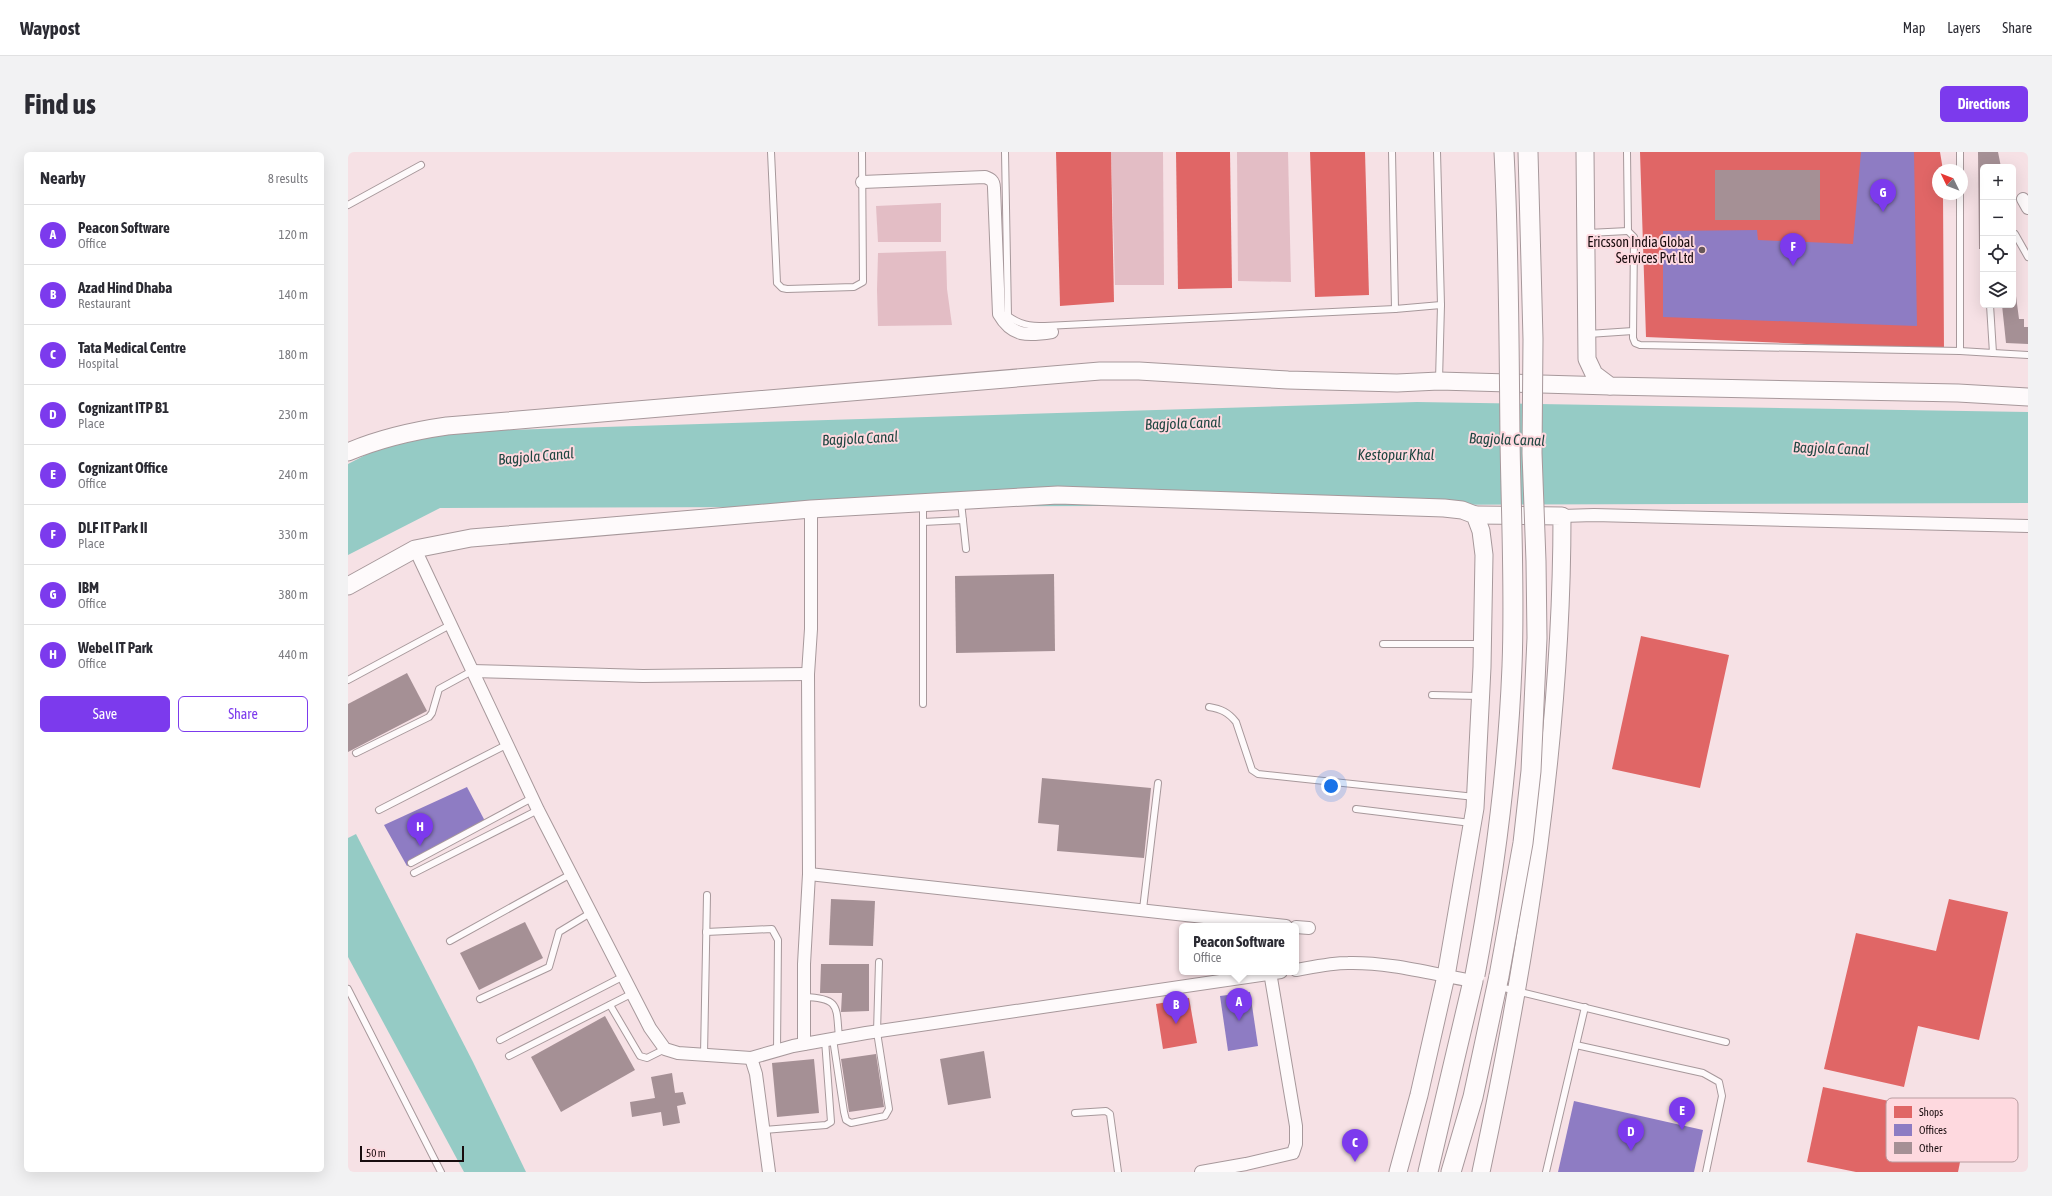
<!DOCTYPE html>
<meta charset="utf-8">
<style>
:root{--surface:#fff;--page:#f2f2f3;--text:#2b2b33;--muted:#7c7c81;--line:#e1e1e2;--accent:#7c3aed}
body{margin:0;font-family:"Asap Condensed",sans-serif;background:var(--page);color:var(--text)}
.controls{position:absolute;right:12px;top:12px;display:grid;overflow:hidden;border-radius:6px;box-shadow:0 4px 16px #0002}
.controls button{width:36px;height:36px;display:grid;place-items:center;padding:0;border:0;border-bottom:1px solid var(--line);background:var(--surface);color:var(--text);font:20px sans-serif}
.compass{position:absolute;left:1584px;top:12px;width:36px;height:36px;border-radius:50%;background:var(--surface);box-shadow:0 4px 16px #0002;rotate:313deg}
.scale{position:absolute;left:12px;bottom:10px;width:104px;box-sizing:border-box;padding-left:4px;border:2px solid #180c0e;border-top:0;font-size:11px;line-height:14px;white-space:nowrap;color:#180c0e;-webkit-text-stroke:3px #fed9df;paint-order:stroke}
.you{position:absolute;left:983px;top:634px;width:14px;height:14px;margin:-10px;border:3px solid #fff;border-radius:50%;background:#1a73e8;box-shadow:0 0 0 6px #1a73e833}
.badge{display:grid;place-items:center;width:26px;height:26px;border-radius:50%;background:var(--accent);color:#fff;font-size:13px;font-weight:700}
.pin{position:absolute;translate:-50% -33px;filter:drop-shadow(0 1px 2px #0008)}
.pin::after{content:'';position:absolute;top:21px;width:14px;height:12px;background:inherit;clip-path:polygon(0 0,100% 0,50% 100%)}
.popup{position:absolute;left:831px;top:771px;width:120px;height:52px;box-sizing:border-box;display:grid;place-content:center;border-radius:6px;background:var(--surface);filter:drop-shadow(0 1px 3px #0005);font-size:13px;white-space:nowrap;color:var(--muted)}
.popup b{font-size:15px;color:var(--text)}
.popup::after{content:'';position:absolute;left:50%;top:100%;margin-left:-8px;border:8px solid transparent;border-top-color:var(--surface)}
.list{margin:0;padding:0;list-style:none}
h2{display:flex;justify-content:space-between;align-items:center;height:52px;margin:0;padding:0 16px;font-size:17px}
h2 small{font-size:13px;font-weight:400;color:var(--muted)}
.list li{display:grid;grid-template-columns:26px 1fr auto;gap:12px;align-items:center;box-sizing:border-box;height:60px;padding:0 16px;border-top:1px solid var(--line)}
.list b{display:block;font-size:15px;white-space:nowrap}
.list p{margin:0;font-size:13px;white-space:nowrap;color:var(--muted)}
.list em{font-size:13px;font-style:normal;color:var(--muted)}
.actions{display:flex;gap:8px;padding:12px 16px}
.actions a{flex:1;padding:9px 0;border:1px solid var(--accent);border-radius:6px;text-align:center;font-size:14px;color:var(--accent)}
.actions .main{background:var(--accent);color:#fff}
.icon{flex:none;width:22px;height:22px;fill:none;stroke:currentColor;stroke-width:2;stroke-linecap:round;stroke-linejoin:round}
.map{position:relative;flex:none;width:1680px;height:1020px;overflow:hidden;border-radius:6px}
header{display:flex;align-items:center;gap:24px;box-sizing:border-box;height:56px;padding:0 20px;background:var(--surface);border-bottom:1px solid var(--line)}
header strong{font-size:19px}
nav{display:flex;gap:22px;margin-inline-start:auto;font-size:14px}
.intro{display:flex;align-items:center;justify-content:space-between;box-sizing:border-box;height:96px;padding:0 24px}
h1{margin:0;font-size:28px}
.button{padding:10px 18px;border-radius:6px;background:var(--accent);color:#fff;font-size:14px;font-weight:700}
main{display:flex;gap:24px;padding:0 24px}
aside{flex:1;background:var(--surface);border-radius:6px;box-shadow:0 4px 16px #0002}
.map>svg:first-child{display:block}
</style>
<header>
<strong>Waypost</strong>
<nav><a>Map</a><a>Layers</a><a>Share</a></nav>
</header>
<div class="intro"><h1>Find us</h1><a class="button">Directions</a></div>
<main>
<aside>
<h2>Nearby<small>8 results</small></h2>
<ul class="list">
<li><span class="badge">A</span><div><b>Peacon Software</b><p>Office</p></div><em>120 m</em></li>
<li><span class="badge">B</span><div><b>Azad Hind Dhaba</b><p>Restaurant</p></div><em>140 m</em></li>
<li><span class="badge">C</span><div><b>Tata Medical Centre</b><p>Hospital</p></div><em>180 m</em></li>
<li><span class="badge">D</span><div><b>Cognizant ITP B1</b><p>Place</p></div><em>230 m</em></li>
<li><span class="badge">E</span><div><b>Cognizant Office</b><p>Office</p></div><em>240 m</em></li>
<li><span class="badge">F</span><div><b>DLF IT Park II</b><p>Place</p></div><em>330 m</em></li>
<li><span class="badge">G</span><div><b>IBM</b><p>Office</p></div><em>380 m</em></li>
<li><span class="badge">H</span><div><b>Webel IT Park</b><p>Office</p></div><em>440 m</em></li>
</ul>
<div class="actions"><a class="main">Save</a><a>Share</a></div>
</aside>
<div class="map">
<svg width="1680" height="1020" viewBox="0 0 1680 1020">
<rect width="100%" height="100%" fill="#f6e1e5"/>
<!-- green -->
<g fill="#e3bdc5">
<polygon points="763,0 815,0 816,133 767,133"/>
<polygon points="889,0 940,0 943,130 890,129"/>
<polygon points="593,51 593,90 530,90 528,54"/>
<polygon points="598,99 599,137 604,173 530,174 529,138 530,101"/>
</g>
<!-- water -->
<g fill="#95cbc5">
<polygon points="1069,250 1680,260 1680,351 92,356 0,403 0,312 60,281"/>
<polygon points="8,682 125,910 178,1020 116,1020 0,805 0,686"/>
</g>
<!-- shops -->
<g fill="#e06666">
<polygon points="708,0 763,0 766,150 712,154"/>
<polygon points="828,0 882,0 884,136 830,137"/>
<polygon points="962,0 1017,0 1021,143 967,145"/>
<polygon points="1292,0 1592,0 1595,18 1590,18 1590,42 1595,42 1596,198 1298,185"/>
<polygon points="1293,484 1381,503 1352,636 1264,617"/>
<polygon points="1601,747 1660,760 1631,888 1570,874 1556,935 1476,917 1508,781 1588,799"/>
<polygon points="841,846 849,891 815,897 808,852"/>
<polygon points="1475,935 1621,966 1610,1020 1508,1020 1459,1010"/>
</g>
<!-- offices -->
<g fill="#8e7cc3">
<polygon points="1513,0 1566,0 1569,174 1315,165 1315,79 1409,78 1410,88 1505,92"/>
<polygon points="119,635 138,671 59,714 36,673"/>
<polygon points="902,840 910,894 880,899 872,844"/>
<polygon points="1226,949 1355,978 1346,1020 1210,1020"/>
</g>
<!-- building -->
<g fill="#a59095">
<polygon points="1630,0 1650,0 1653,15 1635,15 1635,97 1631,97"/>
<rect x="1367" y="18" width="105" height="50"/>
<polygon points="1665,121 1671,167 1676,167 1676,175 1680,175 1680,192 1658,191 1654,153 1665,153"/>
<polygon points="706,422 707,499 608,501 607,424"/>
<polygon points="59,521 79,559 0,600 0,552"/>
<polygon points="694,626 803,636 796,706 709,699 711,673 690,671"/>
<polygon points="483,747 527,749 525,794 481,793"/>
<polygon points="177,770 195,806 131,838 112,801"/>
<polygon points="473,812 521,812 521,859 493,860 494,841 472,841"/>
<polygon points="257,864 287,918 213,960 183,905"/>
<polygon points="636,899 643,946 600,953 592,907"/>
<polygon points="528,902 536,955 501,960 493,907"/>
<polygon points="466,907 471,961 429,965 424,911"/>
<polygon points="324,921 327,941 335,940 338,952 329,954 332,971 315,974 313,960 284,965 282,950 307,946 303,925"/>
</g>
<g fill="none" stroke-linecap="round" stroke-linejoin="round">
<!-- lane casing -->
<g stroke="#a7989b" stroke-width="8">
<g id="lane">
<polyline points="423,0 429,131 434,136 439,137 506,135 515,130 514,0"/>
<path d="M657,0L660,164C672,173 682,174 697,174L1047,157"/>
<polyline points="1044,0 1047,157 1093,153"/>
<polyline points="1089,0 1093,153 1091,228"/>
<polyline points="1279,0 1280,79 1286,85 1285,186 1287,191 1292,193 1612,199 1612,42"/>
<polyline points="1612,18 1612,0"/>
<polyline points="0,53 73,13"/>
<polyline points="1240,81 1280,79"/>
<polyline points="1667,82 1680,105"/>
<polyline points="1240,182 1285,179"/>
<polyline points="1612,199 1645,201 1642,153"/>
<polyline points="1645,201 1680,203"/>
<polyline points="613,350 618,397"/>
<polyline points="575,352 575,552"/>
<polyline points="575,370 615,368"/>
<polyline points="1035,492 1133,492"/>
<polyline points="0,528 102,473"/>
<polyline points="1084,543 1131,544"/>
<path d="M861,555C873,557 880,560 888,570L904,618L910,622L1127,645"/>
<polyline points="8,601 81,565 84,561 91,537 124,519"/>
<polyline points="1008,657 1123,671"/>
<polyline points="31,658 158,593"/>
<polyline points="63,711 184,646"/>
<polyline points="66,721 190,658"/>
<polyline points="795,757 810,631"/>
<polyline points="358,780 424,777 430,788 429,899"/>
<polyline points="102,789 223,722"/>
<polyline points="1152,835 1378,890"/>
<polyline points="0,837 93,1020"/>
<path d="M456,845C493,846 488,855 491,886"/>
<polyline points="132,847 201,815 211,780 244,760"/>
<polyline points="262,853 292,904 299,906 317,897"/>
<polyline points="485,887 496,960 498,968 503,971 537,964 541,957 529,880 531,810"/>
<polyline points="152,888 276,824"/>
<polyline points="1228,893 1355,921 1371,930 1374,944 1358,1020"/>
<polyline points="356,903 359,743"/>
<polyline points="161,904 285,841"/>
<polyline points="727,961 758,959 762,962 770,1020"/>
<polyline points="416,978 478,973 483,970 477,888"/>
<polyline points="1198,1020 1237,855"/>
</g>
</g>
<!-- street casing -->
<g stroke="#a7989b" stroke-width="14">
<g id="street">
<path d="M514,30L637,25C643,27 646,29 646,36L651,162C664,185 680,184 704,180"/>
<polyline points="1675,47 1680,56"/>
<polyline points="1214,364 1246,363 1680,374"/>
<polyline points="67,397 190,658 302,876 317,897 330,901 403,906 445,894 518,881 933,820"/>
<polyline points="124,519 295,524 460,522"/>
<polyline points="461,722 938,774"/>
<polyline points="948,775 961,776"/>
<path d="M948,818C965,815 983,811 1000,811C1042,810 1084,822 1125,829"/>
<polyline points="456,892 456,812 461,722 460,522 463,477 463,357"/>
<polyline points="403,906 408,922 421,1020"/>
<polyline points="853,1020 898,1012 945,1001 948,992 948,974 922,820"/>
</g>
</g>
<!-- secondary casing -->
<g stroke="#a7989b" stroke-width="19">
<g id="secondary">
<polyline points="1237,0 1239,207 1246,222 1262,234 1610,241 1680,245"/>
<path d="M0,300C33,286 64,279 99,274L752,219H791L940,228L1049,231L1091,229L1262,234"/>
<path d="M1127,363L1214,364C1214,584 1179,805 1133,1020"/>
<polyline points="0,434 67,397 123,386 463,357 710,343 1096,356 1114,358 1127,363 1133,379 1136,403 1134,515 1127,656 1098,824 1071,943 1050,1020"/>
</g>
</g>
<!-- primary casing -->
<g stroke="#a7989b" stroke-width="21">
<g id="primary">
<polyline points="1080,1020 1125,829"/>
<polyline points="1103,1020 1125,945 1151,824"/>
</g>
</g>
<!-- lane -->
<use href="#lane" stroke="#fefafb" stroke-width="6"/>
<!-- street -->
<use href="#street" stroke="#fefafb" stroke-width="12"/>
<!-- secondary -->
<use href="#secondary" stroke="#fefafb" stroke-width="17"/>
<!-- primary -->
<use href="#primary" stroke="#fefafb" stroke-width="19"/>
<!-- primary-bridge casing -->
<g stroke="#a7989b" stroke-width="21" stroke-linecap="butt">
<g id="primary-bridge">
<path d="M1127,823C1146,723 1160,616 1164,514C1167,438 1163,362 1162,286C1161,191 1161,95 1156,0"/>
<polyline points="1151,824 1175,691 1183,619 1189,486 1188,409 1184,301 1185,187 1180,0"/>
</g>
</g>
<!-- primary-bridge -->
<use href="#primary-bridge" stroke="#fefafb" stroke-width="19"/>
</g>
<!-- markers -->
<circle fill="#665759" stroke="#fed9df" stroke-width="1.5" cx="1354" cy="98" r="4"/>
<g text-anchor="middle" dominant-baseline="central" stroke-width="4" stroke-linejoin="round" paint-order="stroke">
<!-- poi labels -->
<g font-size="14" fill="#180c0e" stroke="#fed9df" text-anchor="end">
<text x="1346" y="90">Ericsson India Global<tspan x="1346" dy="16">Services Pvt Ltd</tspan></text>
</g>
<!-- water labels -->
<g font-size="15" font-style="italic" fill="#1e4641" stroke="#fed9df">
<text transform="translate(835 271) rotate(-2)">Bagjola Canal</text>
<text transform="translate(512 286) rotate(-3)">Bagjola Canal</text>
<text transform="translate(1159 287) rotate(2)">Bagjola Canal</text>
<text transform="translate(1483 296) rotate(2)">Bagjola Canal</text>
<text x="1048" y="302">Kestopur Khal</text>
<text transform="translate(188 304) rotate(-5)">Bagjola Canal</text>
</g>
</g>
<!-- legend -->
<rect x="1538" y="946" width="132" height="64" rx="6" fill="#fed9df" stroke="#b99ca0" stroke-width="1"/>
<rect x="1546" y="954" width="18" height="12" fill="#e06666"/>
<rect x="1546" y="972" width="18" height="12" fill="#8e7cc3"/>
<rect x="1546" y="990" width="18" height="12" fill="#a59095"/>
<g font-size="11" fill="#180c0e">
<text x="1571" y="964">Shops</text>
<text x="1571" y="982">Offices</text>
<text x="1571" y="1000">Other</text>
</g>
</svg>
<div class="controls">
<button>+</button>
<button>−</button>
<button><svg class="icon" aria-label="locate" viewBox="0 0 24 24"><circle cx="12" cy="12" r="6"/><path d="M12 2v4M12 18v4M2 12h4M18 12h4"/></svg></button>
<button><svg class="icon" aria-label="layers" viewBox="0 0 24 24"><path d="M12 4l9 5-9 5-9-5zM3 14l9 5 9-5"/></svg></button>
</div>
<svg class="compass" viewBox="-18 -18 36 36"><path d="M0-13l5 13h-10z" fill="#e53935"/><path d="M0 13l5-13h-10z" fill="#7c7c81"/></svg>
<div class="scale">50 m</div>
<div class="you"></div>
<div class="pin badge" style="left:891px;top:869px">A</div>
<div class="popup"><b>Peacon Software</b>Office</div>
<div class="pin badge" style="left:828px;top:872px">B</div>
<div class="pin badge" style="left:1007px;top:1010px">C</div>
<div class="pin badge" style="left:1283px;top:999px">D</div>
<div class="pin badge" style="left:1334px;top:978px">E</div>
<div class="pin badge" style="left:1445px;top:114px">F</div>
<div class="pin badge" style="left:1535px;top:60px">G</div>
<div class="pin badge" style="left:72px;top:694px">H</div>
</div>
</main>
